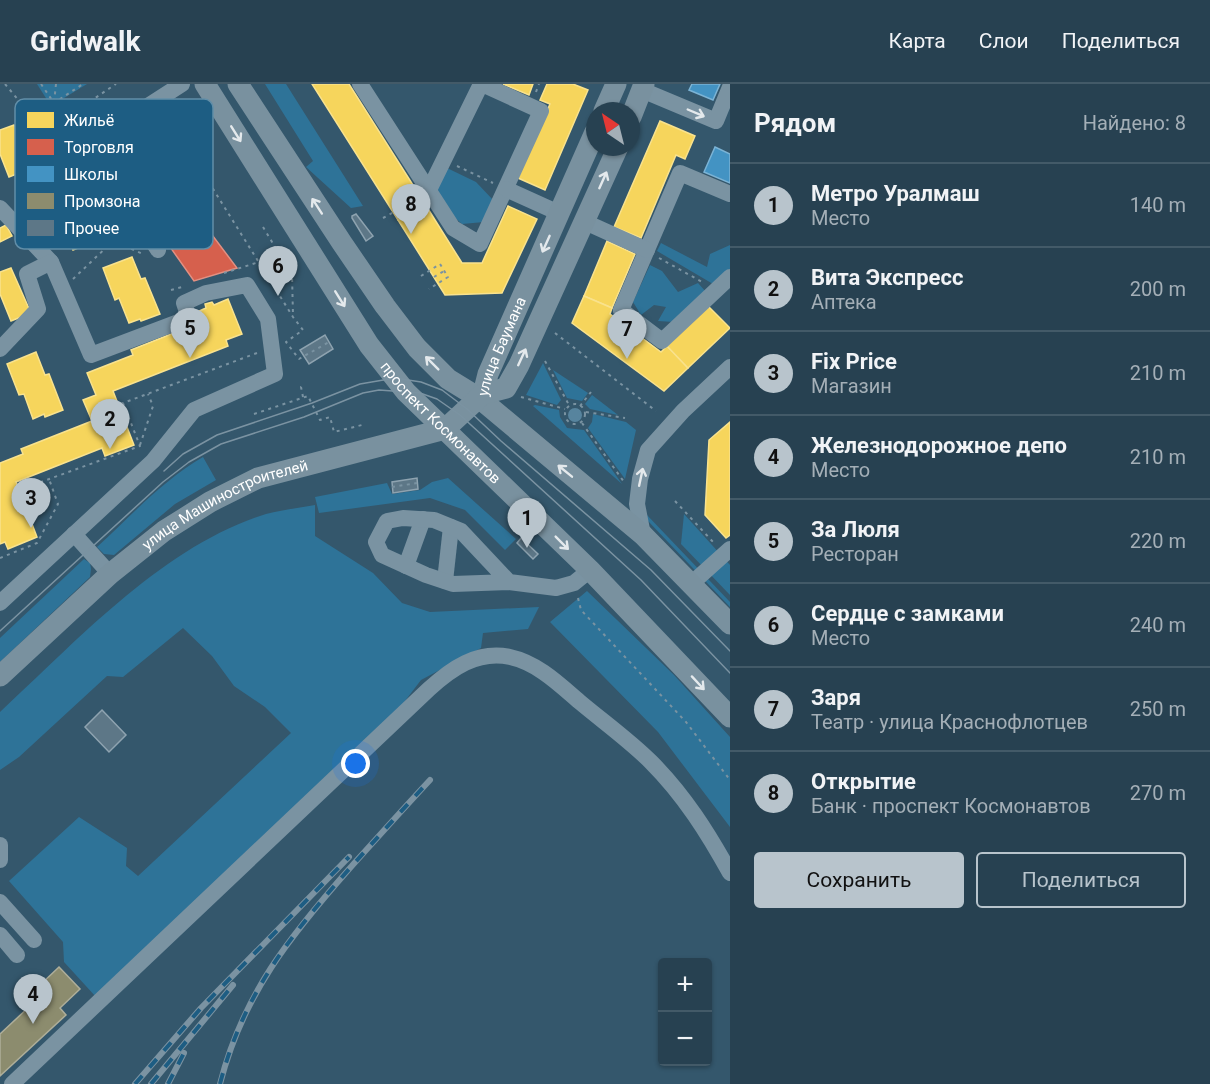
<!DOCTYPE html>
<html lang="ru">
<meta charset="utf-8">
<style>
:root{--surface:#274151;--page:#2f4858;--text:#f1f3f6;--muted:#a4afb7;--line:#435a68;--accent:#b8c4cc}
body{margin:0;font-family:Roboto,sans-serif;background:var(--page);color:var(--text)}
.controls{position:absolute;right:18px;bottom:18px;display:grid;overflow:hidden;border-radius:6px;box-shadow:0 2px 4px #0004}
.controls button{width:54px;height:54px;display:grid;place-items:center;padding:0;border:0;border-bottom:2px solid var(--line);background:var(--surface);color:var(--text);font:30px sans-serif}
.compass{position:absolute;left:586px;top:18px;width:54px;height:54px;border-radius:50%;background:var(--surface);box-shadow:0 2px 4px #0004;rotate:325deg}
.you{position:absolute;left:356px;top:680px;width:21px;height:21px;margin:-15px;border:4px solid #fff;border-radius:50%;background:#1a73e8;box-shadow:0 0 0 9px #1a73e833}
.badge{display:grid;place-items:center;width:39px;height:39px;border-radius:50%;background:var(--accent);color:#111;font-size:20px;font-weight:700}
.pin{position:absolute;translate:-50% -50px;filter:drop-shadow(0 2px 3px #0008)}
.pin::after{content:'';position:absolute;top:32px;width:21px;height:18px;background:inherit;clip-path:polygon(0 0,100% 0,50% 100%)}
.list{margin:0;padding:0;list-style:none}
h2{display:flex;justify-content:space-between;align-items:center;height:78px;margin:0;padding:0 24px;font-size:26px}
h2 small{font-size:20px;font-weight:400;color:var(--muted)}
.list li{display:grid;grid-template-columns:39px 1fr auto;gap:18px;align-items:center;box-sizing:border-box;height:84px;padding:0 24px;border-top:2px solid var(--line)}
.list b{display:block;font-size:22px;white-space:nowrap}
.list p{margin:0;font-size:20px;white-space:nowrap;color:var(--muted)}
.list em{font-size:20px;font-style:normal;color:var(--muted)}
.actions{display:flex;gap:12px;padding:18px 24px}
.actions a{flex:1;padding:14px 0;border:2px solid var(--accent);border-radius:6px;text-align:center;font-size:21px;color:var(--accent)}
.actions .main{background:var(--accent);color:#111}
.map{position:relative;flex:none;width:730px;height:1000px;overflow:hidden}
header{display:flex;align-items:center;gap:36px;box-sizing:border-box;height:84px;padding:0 30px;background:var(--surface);border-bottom:2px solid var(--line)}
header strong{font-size:28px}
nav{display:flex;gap:33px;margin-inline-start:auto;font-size:21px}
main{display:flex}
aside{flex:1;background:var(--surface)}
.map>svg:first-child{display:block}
</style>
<header>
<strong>Gridwalk</strong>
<nav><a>Карта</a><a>Слои</a><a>Поделиться</a></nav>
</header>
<main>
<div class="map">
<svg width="730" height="1000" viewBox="0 0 730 1000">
<rect width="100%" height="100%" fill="#34576c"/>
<!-- green -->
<g fill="#2e7398">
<polygon points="37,0 87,0 51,22"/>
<polygon points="265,0 286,0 363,122 351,124 306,83 313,77"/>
<polygon points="447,84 476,98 494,117 484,138 462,140 445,125 436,101"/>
<polygon points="661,159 707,183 710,170 730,161 730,185 713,200 657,167"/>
<polygon points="650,181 662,187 678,208 698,199 706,208 674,238 658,237 666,223 654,221 641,231 633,218"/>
<polygon points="543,279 561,316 557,321 526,311"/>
<polygon points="553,286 588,309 582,317 567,314"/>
<polygon points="592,311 618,331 590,325 585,320"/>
<polygon points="535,321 559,326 560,333 567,344 584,346 622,400 533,322"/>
<polygon points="593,330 626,338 636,346 625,395 588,344 592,338"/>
<path d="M203,373L216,396L175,420L114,471L104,470L97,463C131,432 163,396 203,373Z"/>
<polygon points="448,394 516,455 505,466 465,426 430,414 319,429 315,413 387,399 392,410 420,406 432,398"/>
<path d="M315,421V452L373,489L402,519L430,528L539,523L528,545L483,549L481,564L421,596L392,634L96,913L64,878L63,858L9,797L79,733L127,764L126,782L138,792L291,649L265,623L234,602L212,572L183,544L123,593L107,592L19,673L0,686V628C77,557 163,462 266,430C281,426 299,424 315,421Z"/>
<polygon points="646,430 730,518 730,523 648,437"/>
<polygon points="684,430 730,481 730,511 681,460"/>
<polygon points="84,475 90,479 91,485 90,493 0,578 0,554"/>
<polygon points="587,507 674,591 730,653 730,743 658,648 550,538"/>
</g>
<!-- water -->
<circle fill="#57849e" cx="575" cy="331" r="7"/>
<!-- homes -->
<g fill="#f6d55c" stroke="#f9e28d" stroke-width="1.5">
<polygon points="312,0 349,0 425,120 398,136"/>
<polygon points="503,0 533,0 529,11"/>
<polygon points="547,0 573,0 588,6 545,106 518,94 550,20 540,16"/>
<polygon points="660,37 695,52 685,75 676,71 641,154 614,143"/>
<polygon points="14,41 30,84 47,78 62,118 79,112 96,157 73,166 57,123 40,129 24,87 9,93 0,70 0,46"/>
<polygon points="425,120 462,179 482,179 508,122 537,135 502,209 445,211 398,136"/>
<polygon points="6,141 12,152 0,158 0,144"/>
<polygon points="607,157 635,170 612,224 584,212"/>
<polygon points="132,173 141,195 145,194 160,230 141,237 140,235 129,239 119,214 115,216 103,184"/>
<polygon points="11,184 31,229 11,237 0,210 0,188"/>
<polygon points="584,212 612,224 610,230 661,268 667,262 688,284 664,307 572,239"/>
<polygon points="228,215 242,250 226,256 228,262 113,307 134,361 105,372 102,364 16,398 37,453 8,465 5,458 0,460 0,379 23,370 21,365 92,337 83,316 96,311 87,289 133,271 131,266 199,239 195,229 206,224 205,220 212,218 214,221"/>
<polygon points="708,222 730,244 688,284 667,262"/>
<polygon points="36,268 45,291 49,290 63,326 45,333 44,330 33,335 24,310 19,311 7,280"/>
<polygon points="730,338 730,451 726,454 705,431 709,356"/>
</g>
<!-- shops -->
<polygon fill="#d6604d" stroke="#e29082" stroke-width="1.5" points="138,44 176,100 183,97 191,123 237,184 194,197 102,66"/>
<!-- schools -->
<g fill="#4393c3" stroke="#7bb3d5" stroke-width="1.5">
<polygon points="692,0 720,0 713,16 689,6"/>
<polygon points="715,63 730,70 730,99 704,88"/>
</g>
<!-- industry -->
<polygon fill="#8c8c6e" stroke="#aeae9a" stroke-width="1.5" points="59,883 80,905 60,924 66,931 0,992 0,950 45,908 39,902"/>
<!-- building -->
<g fill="#5d7787" stroke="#8ea3b0" stroke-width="1.5">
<polygon points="356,130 373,152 366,157 352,134 352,132"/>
<polygon points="325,251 333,265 309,280 300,266"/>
<polygon points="417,394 418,405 393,409 392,398"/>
<polygon points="521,454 538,470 533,475 517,459"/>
<polygon points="102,626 126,651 109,668 85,643"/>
</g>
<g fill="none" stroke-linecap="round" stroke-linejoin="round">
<!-- path -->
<g stroke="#7a93a2" stroke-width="2" stroke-dasharray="3 4.5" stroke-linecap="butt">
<polyline points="5,0 45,48 96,100"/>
<polyline points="41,0 54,19 83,0"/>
<polyline points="56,0 54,19 64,35"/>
<polyline points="536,8 539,0"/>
<polyline points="165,28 293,233 303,246 286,258 299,275 329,258"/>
<polyline points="46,47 116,0"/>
<polyline points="457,82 493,99"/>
<polyline points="104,111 113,157"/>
<polyline points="383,134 394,128"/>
<polyline points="263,143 292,191 293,231"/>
<polyline points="659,174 704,199"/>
<polyline points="224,189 259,178"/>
<polyline points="421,192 440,180 448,193 429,205"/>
<polyline points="434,193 444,187"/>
<polyline points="73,195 113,157 143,170"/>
<polyline points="171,206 182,203"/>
<polyline points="555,249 656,327"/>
<polyline points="545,277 569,321"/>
<polyline points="303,313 301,303 305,301"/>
<polyline points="521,313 565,325"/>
<circle cx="575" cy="330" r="10"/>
<polyline points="580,322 591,308"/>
<polyline points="586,328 625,334"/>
<polyline points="254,330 308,312 320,336 330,333 334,348 362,341"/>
<polyline points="582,339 624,398"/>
<polyline points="140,361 153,322 148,310"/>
<polyline points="392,403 417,399"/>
<polyline points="19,406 140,362 123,319 257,269"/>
<polyline points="675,417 714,459"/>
<polyline points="0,474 37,459 58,420 49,395"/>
<polyline points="578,514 581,526 686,638 730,696"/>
</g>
<!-- minor -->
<g stroke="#7a93a2" stroke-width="16">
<polyline points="360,0 453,144 480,160 541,27 482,0"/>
<polyline points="642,6 716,37 730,3"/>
<polyline points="506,105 559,129"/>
<polyline points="429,106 481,0"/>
<polyline points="730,110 680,89 621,226 662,257 730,193"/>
<polyline points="0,124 51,178"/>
<polyline points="585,138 647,166"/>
<polyline points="158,166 89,60 182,0"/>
<polyline points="0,265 38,225 27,190 51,178 91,271 189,234 184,219 206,209 247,201 268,235 275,290 194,326 153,377 0,519"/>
<polyline points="74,450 110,490"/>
<polyline points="643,451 637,420 640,395 648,366 683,327 730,283"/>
<polyline points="406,482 423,435"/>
<polyline points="445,497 451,443"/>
<polyline points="509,498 453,500 426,491 382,471 376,458 387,437 403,434 434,436 461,447 509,498 556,504 574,499 590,486"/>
<polyline points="691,500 730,465"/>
<polyline points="0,761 0,776"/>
<polyline points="0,818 34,856"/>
<polyline points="0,851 17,871"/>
<path d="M12,1000L429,605C451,585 477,566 510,573C538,579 560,601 581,619C605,639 630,657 651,678C684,711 708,749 730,789"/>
</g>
<!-- major -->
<g stroke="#79919f" stroke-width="21">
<path id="s1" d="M205,0L369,261L406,308L590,486L730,633"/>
<polyline points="238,0 342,159 385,222 417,264 448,295 479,314 643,451 730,540"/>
<polyline points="604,27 616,0"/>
<polyline points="631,33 644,0"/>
<path id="s2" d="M483,310L488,290L595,48"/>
<path id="s3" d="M0,592L110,490L164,447L210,418L258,394L445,345L483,310L506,304L519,281L618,63"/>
</g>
<!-- tram -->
<g stroke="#7b93a2" stroke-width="1.5">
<polyline points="164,387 183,370 217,351 312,319 360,300 395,294 421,298 442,306 467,325 501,357 651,486 730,567"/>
<polyline points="0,547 163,398 189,378 221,360 304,333 363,309 379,306 420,309 437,315 460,331 641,496 730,589"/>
</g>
<!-- rail casing -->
<g stroke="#7b93a2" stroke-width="6">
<g id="rail">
<polyline points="135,1000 201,924 349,773"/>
<polyline points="151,1000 233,901"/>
<polyline points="168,1000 184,969"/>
<path d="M220,1000C243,910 290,852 350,784C377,754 403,725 430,696"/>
</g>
</g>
<!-- rail -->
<use href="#rail" stroke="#1d5d83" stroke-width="4" stroke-dasharray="11" stroke-linecap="butt"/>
</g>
<!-- one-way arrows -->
<defs><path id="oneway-shaft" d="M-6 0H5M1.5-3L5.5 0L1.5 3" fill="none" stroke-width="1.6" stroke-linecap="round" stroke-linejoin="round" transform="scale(1.5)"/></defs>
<g stroke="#e4e9ec">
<use href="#oneway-shaft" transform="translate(696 29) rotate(23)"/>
<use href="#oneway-shaft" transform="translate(236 50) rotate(58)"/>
<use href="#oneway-shaft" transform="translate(603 96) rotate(-66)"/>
<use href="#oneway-shaft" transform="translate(317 122) rotate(-123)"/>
<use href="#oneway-shaft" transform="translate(546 160) rotate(114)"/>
<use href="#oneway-shaft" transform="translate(340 215) rotate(58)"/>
<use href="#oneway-shaft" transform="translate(522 273) rotate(-65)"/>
<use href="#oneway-shaft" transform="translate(432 279) rotate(-135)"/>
<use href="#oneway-shaft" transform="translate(565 387) rotate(-141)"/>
<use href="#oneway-shaft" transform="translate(641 393) rotate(-78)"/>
<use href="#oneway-shaft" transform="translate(562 459) rotate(45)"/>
<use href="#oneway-shaft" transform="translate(698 599) rotate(47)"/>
</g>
<g text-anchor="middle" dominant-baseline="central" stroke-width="6" stroke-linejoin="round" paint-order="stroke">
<!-- street labels -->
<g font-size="15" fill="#fff" stroke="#1d5d83">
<text stroke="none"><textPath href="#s2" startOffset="51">улица Баумана</textPath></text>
<text stroke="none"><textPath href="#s1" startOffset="414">проспект Космонавтов</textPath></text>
<text stroke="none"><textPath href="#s3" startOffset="286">улица Машиностроителей</textPath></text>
</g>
</g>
<!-- legend -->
<rect x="15" y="15" width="198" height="150" rx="9" fill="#1d5d83" stroke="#618ea8" stroke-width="1.5"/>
<rect x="27" y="28" width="27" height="16" fill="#f6d55c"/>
<rect x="27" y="55" width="27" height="16" fill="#d6604d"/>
<rect x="27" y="82" width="27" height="16" fill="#4393c3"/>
<rect x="27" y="109" width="27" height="16" fill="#8c8c6e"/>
<rect x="27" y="136" width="27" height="16" fill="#5d7787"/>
<g font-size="16" fill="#fff">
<text x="64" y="42">Жильё</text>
<text x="64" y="69">Торговля</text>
<text x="64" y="96">Школы</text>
<text x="64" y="123">Промзона</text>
<text x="64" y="150">Прочее</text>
</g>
</svg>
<div class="controls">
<button>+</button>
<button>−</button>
</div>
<svg class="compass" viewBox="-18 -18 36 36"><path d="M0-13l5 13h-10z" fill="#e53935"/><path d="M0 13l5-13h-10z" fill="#a4afb7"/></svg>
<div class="you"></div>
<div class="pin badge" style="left:527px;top:464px">1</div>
<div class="pin badge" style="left:110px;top:365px">2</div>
<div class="pin badge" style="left:31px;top:444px">3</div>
<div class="pin badge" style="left:33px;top:940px">4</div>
<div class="pin badge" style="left:190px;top:274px">5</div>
<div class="pin badge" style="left:278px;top:212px">6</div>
<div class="pin badge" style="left:627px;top:275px">7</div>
<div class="pin badge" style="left:411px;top:150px">8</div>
</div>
<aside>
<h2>Рядом<small>Найдено: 8</small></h2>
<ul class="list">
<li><span class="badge">1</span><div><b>Метро Уралмаш</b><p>Место</p></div><em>140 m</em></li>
<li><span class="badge">2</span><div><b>Вита Экспресс</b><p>Аптека</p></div><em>200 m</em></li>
<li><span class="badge">3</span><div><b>Fix Price</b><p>Магазин</p></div><em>210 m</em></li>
<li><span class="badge">4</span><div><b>Железнодорожное депо</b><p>Место</p></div><em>210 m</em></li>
<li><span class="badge">5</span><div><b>За Люля</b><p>Ресторан</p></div><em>220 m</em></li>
<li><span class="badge">6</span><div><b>Сердце с замками</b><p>Место</p></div><em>240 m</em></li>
<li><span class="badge">7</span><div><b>Заря</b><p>Театр · улица Краснофлотцев</p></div><em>250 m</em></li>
<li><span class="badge">8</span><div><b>Открытие</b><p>Банк · проспект Космонавтов</p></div><em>270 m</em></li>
</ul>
<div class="actions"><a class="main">Сохранить</a><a>Поделиться</a></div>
</aside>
</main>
